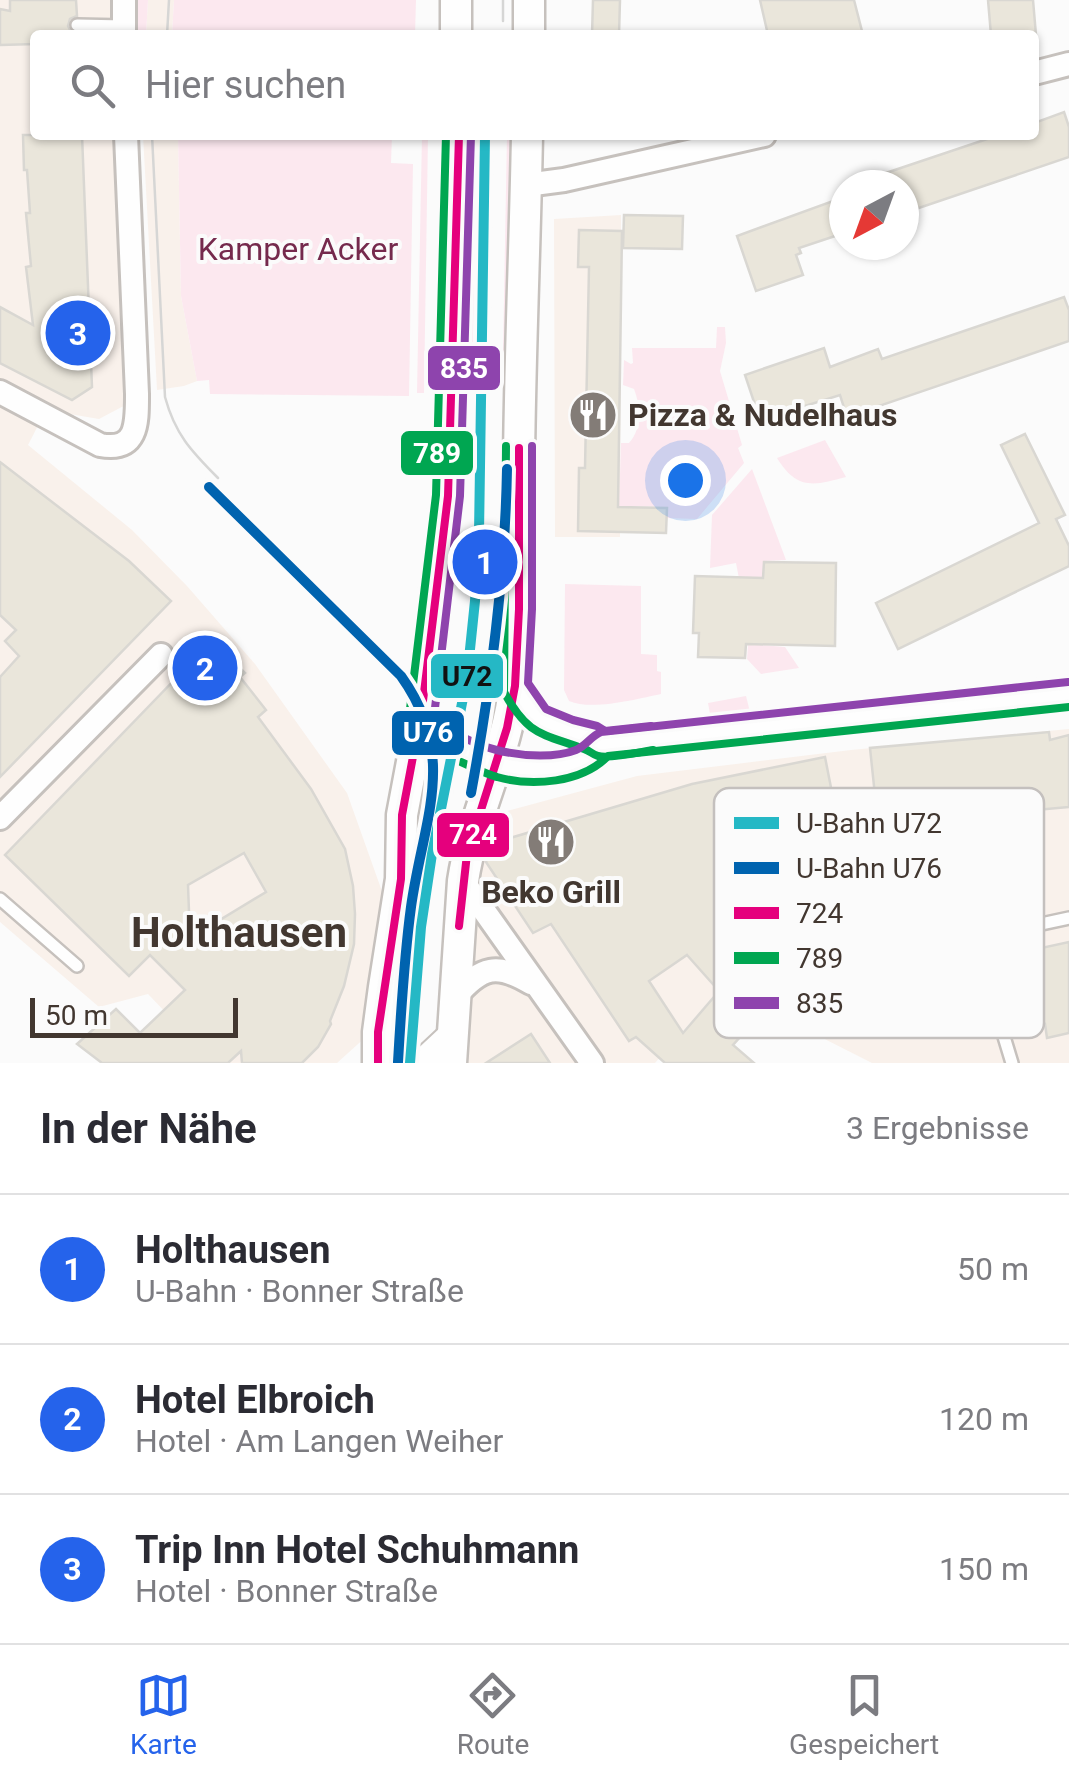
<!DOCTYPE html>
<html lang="de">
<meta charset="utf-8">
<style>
:root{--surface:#fff;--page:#f2f2f3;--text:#2b2b33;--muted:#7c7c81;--line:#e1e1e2;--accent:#2563eb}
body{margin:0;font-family:Roboto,sans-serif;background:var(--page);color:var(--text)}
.compass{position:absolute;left:829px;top:170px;width:90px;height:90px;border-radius:50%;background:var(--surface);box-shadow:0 2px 8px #0004;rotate:221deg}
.scale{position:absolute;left:30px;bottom:25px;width:208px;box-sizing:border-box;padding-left:10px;border:5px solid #423730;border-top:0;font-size:28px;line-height:35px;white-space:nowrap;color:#423730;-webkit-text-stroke:8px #fbfbfb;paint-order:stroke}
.you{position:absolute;left:685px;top:480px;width:35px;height:35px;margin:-25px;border:8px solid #fff;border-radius:50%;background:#1a73e8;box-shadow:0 0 0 15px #1a73e833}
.badge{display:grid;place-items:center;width:65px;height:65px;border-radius:50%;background:var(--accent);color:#fff;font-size:32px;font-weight:700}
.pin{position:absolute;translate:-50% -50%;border:5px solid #fff;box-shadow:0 2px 10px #0006}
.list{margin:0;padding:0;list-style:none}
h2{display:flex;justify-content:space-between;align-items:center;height:130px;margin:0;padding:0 40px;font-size:42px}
h2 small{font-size:32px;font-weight:400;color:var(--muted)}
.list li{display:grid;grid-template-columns:65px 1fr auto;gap:30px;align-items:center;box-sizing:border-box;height:150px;padding:0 40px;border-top:2px solid var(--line)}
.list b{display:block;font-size:38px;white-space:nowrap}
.list p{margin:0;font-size:32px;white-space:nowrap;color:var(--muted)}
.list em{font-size:32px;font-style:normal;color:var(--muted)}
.icon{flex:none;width:55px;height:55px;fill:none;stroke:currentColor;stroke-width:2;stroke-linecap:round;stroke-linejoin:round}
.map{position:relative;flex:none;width:1069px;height:1063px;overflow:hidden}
.search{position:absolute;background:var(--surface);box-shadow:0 2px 8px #0004;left:30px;right:30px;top:30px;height:110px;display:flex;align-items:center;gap:25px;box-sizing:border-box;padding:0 35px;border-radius:10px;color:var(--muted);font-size:38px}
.sheet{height:580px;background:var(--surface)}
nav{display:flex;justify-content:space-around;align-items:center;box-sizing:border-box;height:140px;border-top:2px solid var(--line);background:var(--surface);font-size:28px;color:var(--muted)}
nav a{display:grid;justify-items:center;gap:5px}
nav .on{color:var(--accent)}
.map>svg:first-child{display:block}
</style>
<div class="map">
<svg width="1069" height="1063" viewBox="0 0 1069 1063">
<rect width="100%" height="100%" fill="#fbfbfb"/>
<!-- built -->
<g fill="#f9f1eb">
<polygon points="0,0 122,0 122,35 35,35 35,135 125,135 135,400 99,419 46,410 28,445 132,530 187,586 255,664 347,793 384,897 368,1035 337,1063 214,1063 148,994 99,1007 0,922"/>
<polygon points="148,0 174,0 172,35 146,35"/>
<polygon points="143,135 178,135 181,296 197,381 184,386 157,390"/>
<polygon points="621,215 620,537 555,537 554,219"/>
<polygon points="1069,729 1069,1063 872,1063 791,1022 732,975 655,1063 460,1063 481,818 637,776 851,750"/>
</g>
<!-- green -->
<g fill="#fce8ef">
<polygon points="135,0 148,0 146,35 136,35"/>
<polygon points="174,0 416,0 415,35 172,35"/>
<polygon points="178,135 392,135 391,163 413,164 409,396 210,394 209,380 197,381 181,296"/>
<polygon points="422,135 428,135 424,393 417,393"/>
<polygon points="471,135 479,135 474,369 464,368"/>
<polygon points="507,135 516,135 512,353 503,353"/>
<path d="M717,327H725L726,343L720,371L742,445L738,448L744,463L697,519L666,518L667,507L619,506L621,443H629C642,429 641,407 634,389L623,385L624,360L631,364L633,363L632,348H716Z"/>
<path d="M825,440L846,477C813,486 797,490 777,458Z"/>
<polygon points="752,469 786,560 764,561 761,645 785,647 799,668 761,674 747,659 749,630 736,563 710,568 712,515"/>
<path d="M565,584L641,586V654L657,655V671L661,672V694C637,699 592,711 569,701L564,690Z"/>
<polygon points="746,696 750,712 710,714 708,703"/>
<polygon points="416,786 434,795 412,944 409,982 398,978"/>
<polygon points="393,1003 407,1007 405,1057 396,1059 389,1057"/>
</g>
<!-- building -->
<g fill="#eae6db" stroke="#d9d7d2" stroke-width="2.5" fill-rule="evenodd">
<polygon points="10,0 76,0 77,16 70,19 68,26 71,32 78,35 35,35 35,44 0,45 0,9 10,11"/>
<polygon points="593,0 620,0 619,35 592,35"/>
<polygon points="760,0 854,0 863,35 768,35"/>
<polygon points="988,0 1033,0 1036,35 991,35"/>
<polygon points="1064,112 1069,127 1069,157 904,213 904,185 862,185 862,181 999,135 1034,135 1034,123"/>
<polygon points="23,135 82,135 92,387 72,400 0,363 0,307 33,325 26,267 31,266 26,213 30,213 27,170 24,170"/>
<polygon points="844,197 844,233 799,248 801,253 796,255 803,275 756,291 737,236"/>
<polygon points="624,215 683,216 682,249 623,248"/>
<polygon points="579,230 622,231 618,507 667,508 666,533 578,531 579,468 585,468 589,267 578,267"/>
<polygon points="1064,297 1069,310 1069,341 847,417 840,395 760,420 745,375 824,348 830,367 878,349 882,359"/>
<polygon points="1025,434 1065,515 1056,519 1069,546 1069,566 898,649 876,603 1039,523 1001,445"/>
<polygon points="0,462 129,561 171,601 0,777 0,677 19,656 5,641 16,630 0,615"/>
<polygon points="764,562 836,563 835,646 746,644 745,658 698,657 699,633 693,633 695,576 763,578"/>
<path d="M212,641L245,673L240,677L266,710L258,717L311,789L345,849L353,886L355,914L354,944L344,986L330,1021L331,1024L318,1047L302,1063H242L241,1051L228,1063H102L77,1044L116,1009L140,1033L185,990L150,955L129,976L5,855ZM244,853L266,892L190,938L188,885Z"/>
<polygon points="1049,732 1050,740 1069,735 1069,807 878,824 870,748"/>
<path d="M825,757L854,905L845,939L814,932L808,958L762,946L751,990L769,1005L733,1045L754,1063H665L636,1037L629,1041L551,924L533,933L486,862L490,844L692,784ZM687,955L719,991L683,1033L649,981Z"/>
<polygon points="1069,942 1069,1033 1047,1038 1045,1024 1040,1025 1034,997 1004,1004 990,959"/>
<polygon points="531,1034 550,1063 486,1063"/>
</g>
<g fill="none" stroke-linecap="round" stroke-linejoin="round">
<!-- service casing -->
<g stroke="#c6c1bd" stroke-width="16">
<g id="service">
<polyline points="77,25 124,26"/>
<polyline points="0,899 77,966"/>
<polyline points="974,938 1012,1063"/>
<polyline points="875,960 1069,918"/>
</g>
</g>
<!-- minor casing -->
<g stroke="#c6c1bd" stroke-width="28">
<g id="minor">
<polyline points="124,35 124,0"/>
<polyline points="1034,73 1069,64"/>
<polyline points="526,185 564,180 764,135"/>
<path d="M0,392L100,445C138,452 137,423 137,394L126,135"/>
<polyline points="0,818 161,655"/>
<polyline points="463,881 592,1063"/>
<path d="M456,996C482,966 497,963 531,983"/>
</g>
</g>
<!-- tertiary casing -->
<g stroke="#c6c1bd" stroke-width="32">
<g id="tertiary">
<path d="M515,686C528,711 543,725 571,733C583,736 592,737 602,744L1069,694"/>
<path d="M422,709C429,738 446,741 471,753C481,757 490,762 500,765C522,771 563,769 584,760C592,756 596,750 602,744"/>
<polyline points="423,1063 453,1035"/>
</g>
</g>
<!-- secondary casing -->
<g stroke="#c6c1bd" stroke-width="35">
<g id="secondary">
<polyline points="456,0 456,35"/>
<polyline points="529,0 529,35"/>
<polyline points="378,1063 378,1032 384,987 401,879 402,815 422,709 438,588 448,496 459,135"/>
<path d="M451,1063L463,881C473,813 508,752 515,683C522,610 518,536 519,462C520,353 525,244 527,135"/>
</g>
</g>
<!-- service -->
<use href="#service" stroke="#fefefe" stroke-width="11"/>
<!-- minor -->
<use href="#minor" stroke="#fefefe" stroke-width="22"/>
<!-- tertiary -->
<use href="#tertiary" stroke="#fefefe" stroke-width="28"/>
<!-- secondary -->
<use href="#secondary" stroke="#fefefe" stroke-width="30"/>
<!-- tram -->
<g stroke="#d6d6d5" stroke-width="2.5">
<polyline points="503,21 503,0"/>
<polyline points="167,35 169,0"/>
<path d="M152,135L165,397C175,434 191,451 218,478"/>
</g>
<!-- bus-1 casing -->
<g stroke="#fbfbfb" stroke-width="15">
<g id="bus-1">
<polyline points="459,926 467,854 507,728 515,686 519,609 519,448"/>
<polyline points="378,1063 378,1032 401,879 402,815 422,709 448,496 459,135"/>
</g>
</g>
<!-- bus-2 casing -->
<g stroke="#fbfbfb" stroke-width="15">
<g id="bus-2">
<path d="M446,135L436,495L410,709C412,719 415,729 422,737C432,750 447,756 461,762C473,767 485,774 497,777C532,787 582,783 608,756L1069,707"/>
<path d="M506,446L504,692C528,736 541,733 584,749C589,750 593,755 598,756C611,759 640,752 653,750"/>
</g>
</g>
<!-- bus-3 casing -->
<g stroke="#fbfbfb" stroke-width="15">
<g id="bus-3">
<path d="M471,135L460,496L435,708C449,749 538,765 576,750C586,746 591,736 601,732L1068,682"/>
<polyline points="532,446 532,609 528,683 546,709 573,720 597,726 605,731 651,726"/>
</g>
</g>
<!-- bus-1 -->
<use href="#bus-1" stroke="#e5007d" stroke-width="8"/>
<!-- bus-2 -->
<use href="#bus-2" stroke="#00a651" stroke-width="8"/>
<!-- bus-3 -->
<use href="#bus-3" stroke="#8e44ad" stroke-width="8"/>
<!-- metro-1 casing -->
<g stroke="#fbfbfb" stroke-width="18">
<polyline id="metro-1" points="410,1063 421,927 432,854 467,678 475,601 479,533 485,135"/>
</g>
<!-- metro-2 casing -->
<g stroke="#fbfbfb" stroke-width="18">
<g id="metro-2">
<path d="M209,487L401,676C459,757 423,820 411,907C404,959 401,1010 398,1062"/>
<path d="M471,793C491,686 505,579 507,469"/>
</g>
</g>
<!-- metro-1 -->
<use href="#metro-1" stroke="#25b8c5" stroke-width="10"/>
<!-- metro-2 -->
<use href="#metro-2" stroke="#0063af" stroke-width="10"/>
</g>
<!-- icons -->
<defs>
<g id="restaurant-disc" transform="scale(2.5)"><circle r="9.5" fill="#837c77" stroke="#fbfbfb"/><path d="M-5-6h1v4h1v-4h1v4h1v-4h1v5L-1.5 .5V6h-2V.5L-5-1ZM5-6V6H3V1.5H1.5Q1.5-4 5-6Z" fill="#fff"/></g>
</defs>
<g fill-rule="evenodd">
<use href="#restaurant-disc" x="593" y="415"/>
<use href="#restaurant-disc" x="551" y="842"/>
</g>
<g text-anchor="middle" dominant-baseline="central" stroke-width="8" stroke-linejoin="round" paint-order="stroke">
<!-- park labels -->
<g font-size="32" fill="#752a4d" stroke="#fbfbfb">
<text x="298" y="249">Kamper Acker</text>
</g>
<!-- poi labels -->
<g font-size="32" font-weight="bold" fill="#423730" stroke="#fbfbfb" text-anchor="start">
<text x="628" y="415">Pizza &amp; Nudelhaus</text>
<text x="551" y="892" text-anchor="middle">Beko Grill</text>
</g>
<!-- district labels -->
<g font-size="42" font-weight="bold" fill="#423730" stroke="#fbfbfb">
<text x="239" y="932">Holthausen</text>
</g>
</g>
<!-- legend -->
<rect x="714" y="788" width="330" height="250" rx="15" fill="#fbfbfb" stroke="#c4c0be" stroke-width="2.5"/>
<rect x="734" y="817" width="45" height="12" fill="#25b8c5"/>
<rect x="734" y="862" width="45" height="12" fill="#0063af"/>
<rect x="734" y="907" width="45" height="12" fill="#e5007d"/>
<rect x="734" y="952" width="45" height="12" fill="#00a651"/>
<rect x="734" y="997" width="45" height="12" fill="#8e44ad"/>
<g font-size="28" fill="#423730">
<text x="796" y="833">U-Bahn U72</text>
<text x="796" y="878">U-Bahn U76</text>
<text x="796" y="923">724</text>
<text x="796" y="968">789</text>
<text x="796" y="1013">835</text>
</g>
<g stroke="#fbfbfb" stroke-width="4">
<rect x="426" y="344" width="76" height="48" rx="10" fill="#8e44ad"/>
<rect x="399" y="429" width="76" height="48" rx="10" fill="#00a651"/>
<rect x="429" y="652" width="76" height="48" rx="10" fill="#25b8c5"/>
<rect x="390" y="709" width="76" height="48" rx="10" fill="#0063af"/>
<rect x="435" y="811" width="76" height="48" rx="10" fill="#e5007d"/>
</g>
<g font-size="28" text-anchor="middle" font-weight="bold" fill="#fff">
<text x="464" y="378">835</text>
<text x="437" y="463">789</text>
<text x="428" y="742">U76</text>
<text x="473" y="844">724</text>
</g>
<g font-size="28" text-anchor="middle" font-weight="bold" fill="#111">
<text x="467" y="686">U72</text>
</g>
</svg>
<svg class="compass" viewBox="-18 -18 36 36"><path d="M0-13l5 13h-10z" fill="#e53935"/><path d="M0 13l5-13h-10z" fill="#7c7c81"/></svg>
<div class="scale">50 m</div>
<div class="you"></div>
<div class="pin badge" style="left:485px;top:562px">1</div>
<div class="pin badge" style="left:205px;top:668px">2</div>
<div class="pin badge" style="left:78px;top:333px">3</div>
<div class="search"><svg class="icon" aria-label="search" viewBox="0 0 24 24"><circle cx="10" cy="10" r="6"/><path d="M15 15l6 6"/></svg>Hier suchen</div>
</div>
<section class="sheet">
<h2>In der Nähe<small>3 Ergebnisse</small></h2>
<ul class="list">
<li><span class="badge">1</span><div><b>Holthausen</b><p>U-Bahn · Bonner Straße</p></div><em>50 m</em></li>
<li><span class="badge">2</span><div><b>Hotel Elbroich</b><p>Hotel · Am Langen Weiher</p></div><em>120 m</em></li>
<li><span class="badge">3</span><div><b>Trip Inn Hotel Schuhmann</b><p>Hotel · Bonner Straße</p></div><em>150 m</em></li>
</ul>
</section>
<nav>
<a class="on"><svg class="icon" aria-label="map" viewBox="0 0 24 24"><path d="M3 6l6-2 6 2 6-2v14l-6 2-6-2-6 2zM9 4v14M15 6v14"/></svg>Karte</a>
<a><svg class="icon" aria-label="directions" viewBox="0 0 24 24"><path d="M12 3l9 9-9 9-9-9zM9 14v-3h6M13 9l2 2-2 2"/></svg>Route</a>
<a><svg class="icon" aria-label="saved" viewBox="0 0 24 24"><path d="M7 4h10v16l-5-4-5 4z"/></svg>Gespeichert</a>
</nav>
